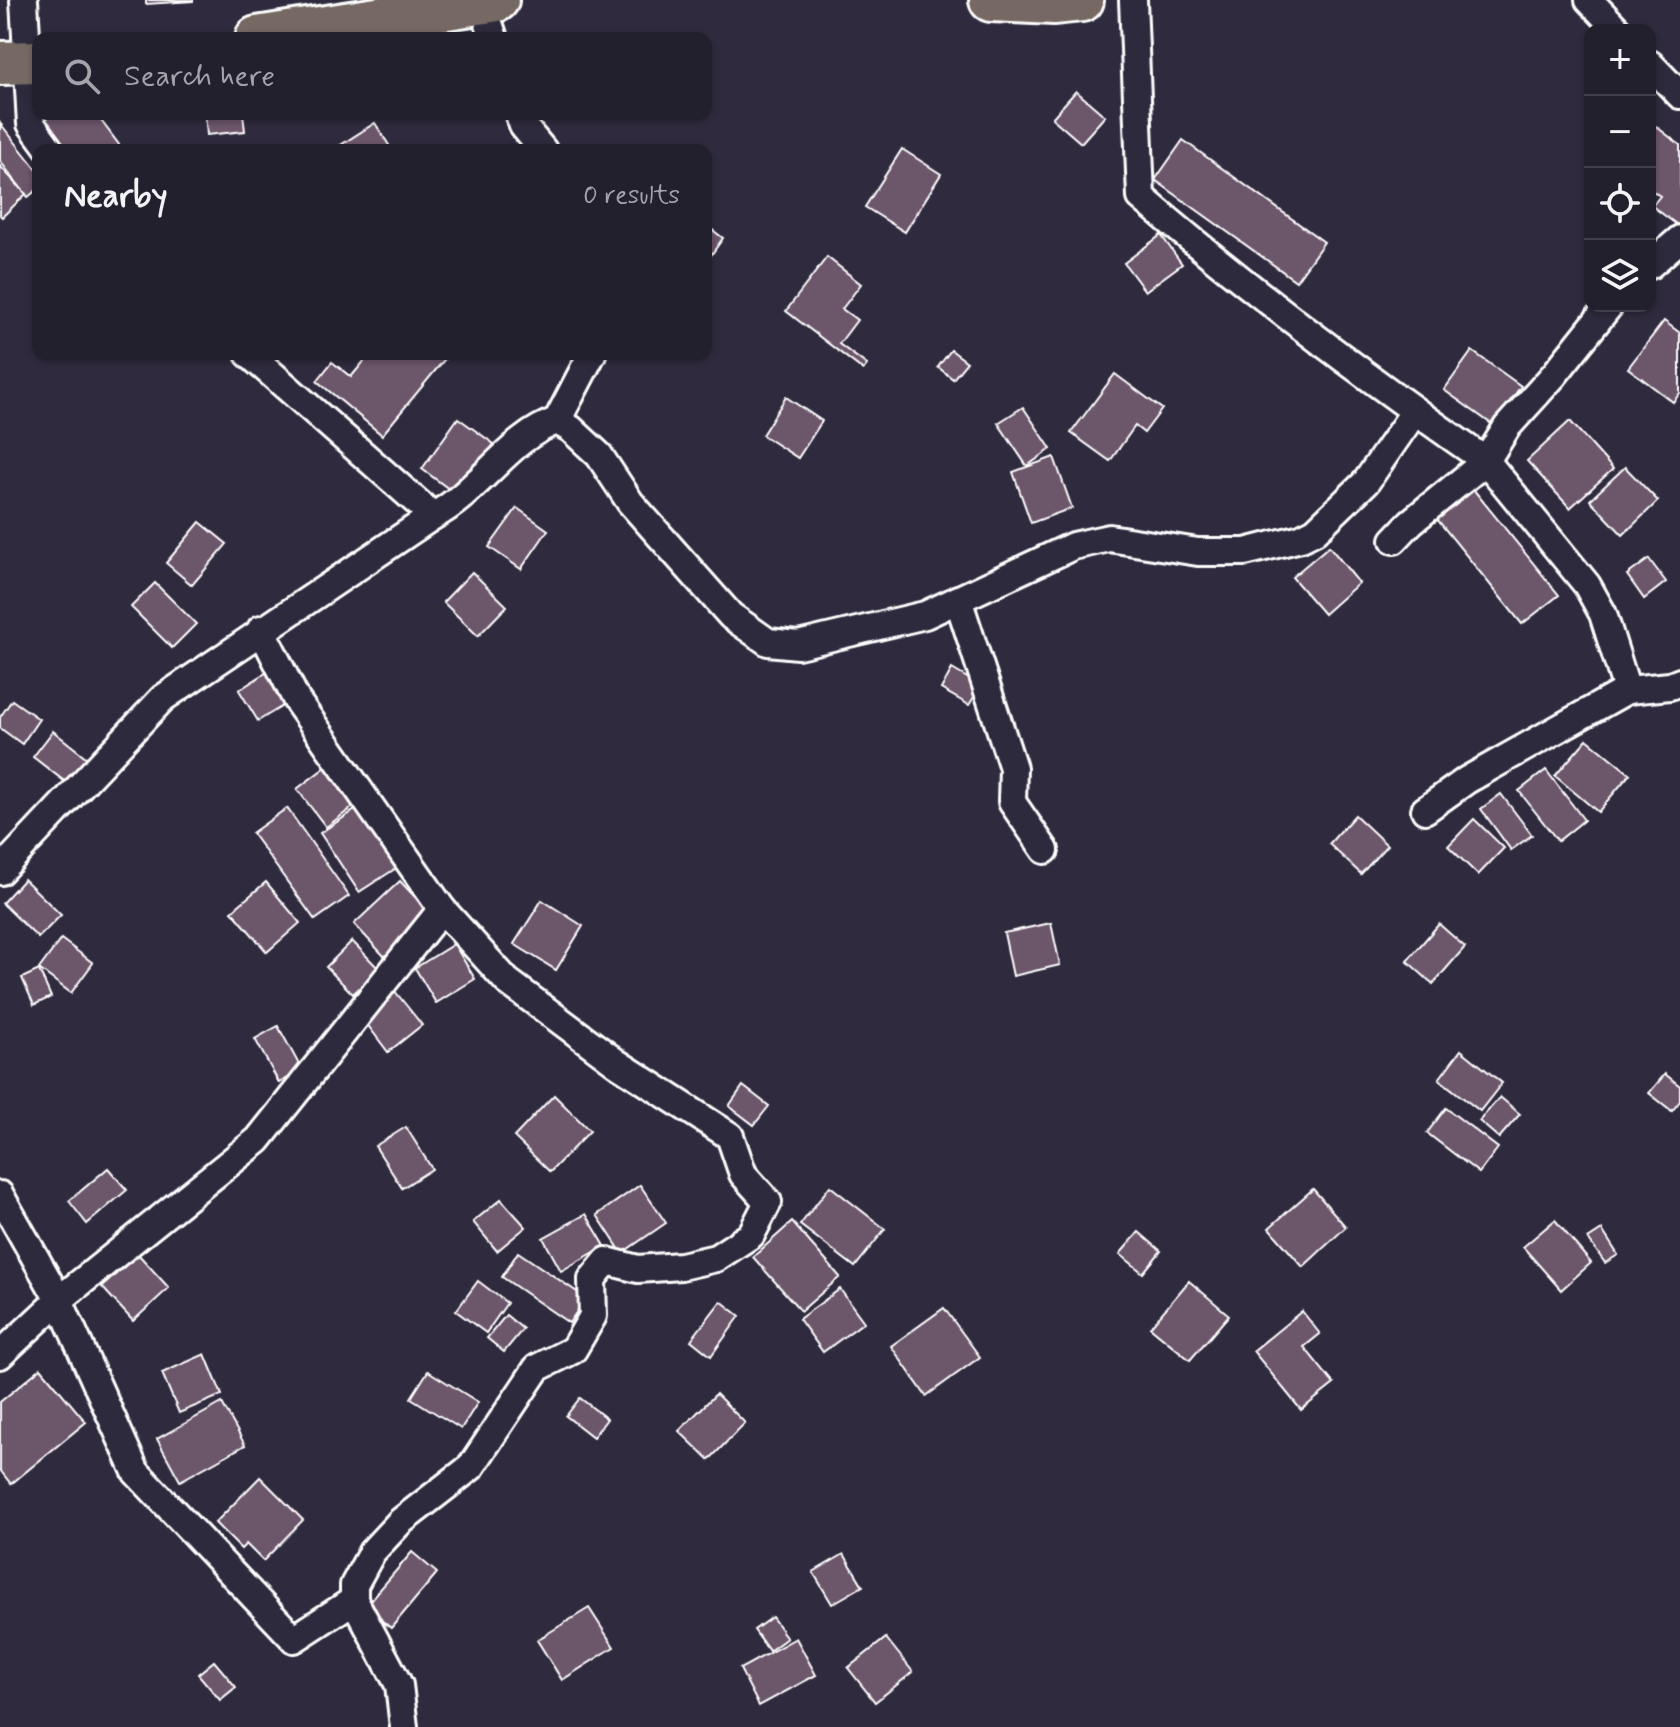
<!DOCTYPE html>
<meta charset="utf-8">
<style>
:root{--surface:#23202e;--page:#2f2d3a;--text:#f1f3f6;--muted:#a3a3aa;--line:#403e4a}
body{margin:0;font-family:Mynerve,sans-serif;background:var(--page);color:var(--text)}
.controls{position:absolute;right:24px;top:24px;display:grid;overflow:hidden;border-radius:16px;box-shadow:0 2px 6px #0004}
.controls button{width:72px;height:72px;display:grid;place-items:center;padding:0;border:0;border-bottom:2px solid var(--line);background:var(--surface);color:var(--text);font:40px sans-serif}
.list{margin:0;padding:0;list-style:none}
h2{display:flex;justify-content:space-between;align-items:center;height:104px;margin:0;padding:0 32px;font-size:34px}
h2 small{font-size:26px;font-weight:400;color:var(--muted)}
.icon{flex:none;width:44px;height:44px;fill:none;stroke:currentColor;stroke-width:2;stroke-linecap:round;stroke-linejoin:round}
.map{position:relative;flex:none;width:1680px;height:1727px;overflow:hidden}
.search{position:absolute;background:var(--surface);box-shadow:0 2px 6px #0004;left:32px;top:32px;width:680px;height:88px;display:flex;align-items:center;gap:20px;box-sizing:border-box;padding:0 28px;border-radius:16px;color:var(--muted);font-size:30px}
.panel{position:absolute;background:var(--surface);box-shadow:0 2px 6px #0004;left:32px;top:144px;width:680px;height:216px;border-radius:16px}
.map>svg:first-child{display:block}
</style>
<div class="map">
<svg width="1680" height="1727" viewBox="0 0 1680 1727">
<rect width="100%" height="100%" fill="#2f2a3d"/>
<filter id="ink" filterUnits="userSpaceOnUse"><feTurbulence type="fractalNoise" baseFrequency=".0125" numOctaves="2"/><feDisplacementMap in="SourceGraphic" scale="16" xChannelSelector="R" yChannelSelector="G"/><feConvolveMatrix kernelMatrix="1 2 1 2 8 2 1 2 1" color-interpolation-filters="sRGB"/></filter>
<g filter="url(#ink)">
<!-- building -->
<g fill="#6c566a" stroke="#fff" stroke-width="2">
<polygon points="146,0 193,0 193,1 146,4"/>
<polygon points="1076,91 1105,116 1081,143 1052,118"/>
<polygon points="52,114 96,114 123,150 68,150 45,120"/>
<polygon points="205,114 243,114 245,131 207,135"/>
<polygon points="0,123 38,171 38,189 28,197 0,161"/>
<polygon points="375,123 392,150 333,150"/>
<polygon points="1653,124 1680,145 1680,227 1652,206 1660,196 1650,189"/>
<polygon points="1183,140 1324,242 1296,281 1155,180"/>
<polygon points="902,149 941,174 905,232 865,207"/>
<polygon points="0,166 26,194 2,217 0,215"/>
<polygon points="706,225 723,238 707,261 706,261"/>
<polygon points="1161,235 1182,264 1145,291 1124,263"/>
<polygon points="827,257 861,284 842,309 857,320 839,344 867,365 863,370 786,311"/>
<polygon points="1664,321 1680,333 1680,393 1673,402 1628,368"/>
<polygon points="951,350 967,362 953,379 938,367"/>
<polygon points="1472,351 1521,386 1493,425 1444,390"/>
<polygon points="370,354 449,354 382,435 317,381 332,362 351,377"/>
<polygon points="1115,374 1162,409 1144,433 1135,426 1110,461 1071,433"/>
<polygon points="786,397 822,421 798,458 762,435"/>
<polygon points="1023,407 1051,449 1027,466 998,423"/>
<polygon points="458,418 494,444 457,495 422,469"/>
<polygon points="1570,421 1613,469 1570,508 1527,461"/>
<polygon points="1054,457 1072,508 1031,523 1013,472"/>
<polygon points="1625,467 1658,501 1623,535 1590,500"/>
<polygon points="1473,489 1559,595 1522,624 1436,518"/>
<polygon points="517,508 548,530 521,569 489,547"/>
<polygon points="200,522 227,544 192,585 166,563"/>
<polygon points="1329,546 1359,583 1324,614 1292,577"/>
<polygon points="1649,559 1666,582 1644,599 1627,575"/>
<polygon points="472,572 507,606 478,636 443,602"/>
<polygon points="155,583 196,624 172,648 131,607"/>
<polygon points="272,669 291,701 258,721 239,690"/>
<polygon points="952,669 981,686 969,705 941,689"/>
<polygon points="12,700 39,719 22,744 0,728 0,717"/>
<polygon points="53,731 92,762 72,787 33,757"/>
<polygon points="1587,739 1630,774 1598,812 1555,776"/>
<polygon points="335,760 364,799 326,827 297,789"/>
<polygon points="1546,770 1584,820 1558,841 1519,791"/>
<polygon points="1501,794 1532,835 1511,850 1481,809"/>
<polygon points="363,805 401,865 359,892 320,833"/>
<polygon points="287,808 349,896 315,920 252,833"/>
<polygon points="1355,815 1387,845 1361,874 1329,844"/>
<polygon points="1474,819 1504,848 1478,875 1448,846"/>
<polygon points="24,879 61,915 38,938 2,903"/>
<polygon points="400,881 431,914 385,957 354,924"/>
<polygon points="266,882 300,923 267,952 232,911"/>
<polygon points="542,900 583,926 556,970 514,944"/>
<polygon points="1051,923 1060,965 1013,976 1004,933"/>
<polygon points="1439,924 1465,947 1433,984 1407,961"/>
<polygon points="61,939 93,963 71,993 39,969"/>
<polygon points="352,941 379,969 353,994 326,967"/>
<polygon points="454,944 475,979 436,1003 415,968"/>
<polygon points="39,970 51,997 34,1005 22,978"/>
<polygon points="390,985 422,1025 388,1052 357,1011"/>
<polygon points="278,1026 302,1070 279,1083 255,1039"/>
<polygon points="1461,1050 1502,1083 1480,1111 1439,1079"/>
<polygon points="1665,1074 1680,1086 1680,1101 1672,1111 1649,1093"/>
<polygon points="743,1086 769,1106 754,1125 729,1106"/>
<polygon points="554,1095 590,1131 550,1172 514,1137"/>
<polygon points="1500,1097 1520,1114 1499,1138 1479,1121"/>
<polygon points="1446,1108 1498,1148 1479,1173 1427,1133"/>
<polygon points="406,1127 432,1169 402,1188 375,1146"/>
<polygon points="108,1168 127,1190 87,1224 69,1201"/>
<polygon points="640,1185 666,1223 622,1253 597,1215"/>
<polygon points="830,1186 885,1229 855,1267 800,1225"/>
<polygon points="1313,1189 1346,1227 1303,1267 1269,1228"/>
<polygon points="501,1199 526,1227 497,1251 473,1222"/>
<polygon points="586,1214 605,1246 561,1271 543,1238"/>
<polygon points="1555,1220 1591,1263 1561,1290 1523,1247"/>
<polygon points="792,1222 840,1277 801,1311 753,1257"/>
<polygon points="1602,1230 1618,1255 1605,1263 1588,1239"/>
<polygon points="1139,1232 1161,1251 1143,1273 1120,1254"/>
<polygon points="518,1252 586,1298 569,1323 502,1277"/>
<polygon points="138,1254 169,1288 133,1321 102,1287"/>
<polygon points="478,1281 507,1303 486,1333 456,1311"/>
<polygon points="1189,1281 1229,1315 1190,1360 1150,1327"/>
<polygon points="840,1289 864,1322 823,1352 799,1319"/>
<polygon points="721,1301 740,1316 711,1356 691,1340"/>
<polygon points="944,1308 980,1357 926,1396 891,1346"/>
<polygon points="1302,1311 1320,1334 1304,1347 1334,1384 1301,1410 1253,1351"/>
<polygon points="506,1315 523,1329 504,1352 487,1338"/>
<polygon points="205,1354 222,1395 179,1413 162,1373"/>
<polygon points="41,1368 86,1422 11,1484 0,1470 0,1402"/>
<polygon points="428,1371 478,1402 461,1429 411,1398"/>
<polygon points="716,1394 745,1423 709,1460 679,1431"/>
<polygon points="580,1398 607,1419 593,1437 566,1416"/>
<polygon points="222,1403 245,1445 180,1481 157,1439"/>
<polygon points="260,1477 303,1520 263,1561 246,1544 241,1549 215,1523"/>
<polygon points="412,1552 437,1573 391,1628 365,1607"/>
<polygon points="844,1554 863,1586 832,1604 813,1572"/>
<polygon points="589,1608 614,1647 562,1680 537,1640"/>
<polygon points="772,1617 787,1638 769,1651 754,1630"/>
<polygon points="796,1638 816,1675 759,1706 740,1669"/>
<polygon points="886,1638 913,1672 875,1702 848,1668"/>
<polygon points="214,1661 236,1687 220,1700 198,1674"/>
</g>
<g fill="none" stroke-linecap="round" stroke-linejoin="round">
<!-- minor casing -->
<g stroke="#fff" stroke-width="32">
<g id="minor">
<polyline points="24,0 31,124 50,150"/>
<path d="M1133,0L1141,197C1250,291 1367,378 1486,461L1411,522L1394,540"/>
<polyline points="1589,0 1618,30"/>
<polyline points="482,2 494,38"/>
<polyline points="1650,64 1680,95"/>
<polyline points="519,114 523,126 543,150"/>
<polyline points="1650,265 1680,239"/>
<polyline points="557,421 592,354"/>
<path d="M433,516C478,493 510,436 557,421L571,429L599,455L630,502L731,616L768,642L798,645L925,615L1073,546L1109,538L1198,552H1245L1301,538L1315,531L1366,482L1415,411"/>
<polyline points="958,599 1013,768 1012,802 1045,850"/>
<polyline points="261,629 297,701 442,909 507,981 617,1063 730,1136 743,1174 768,1202 751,1235 716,1258 681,1266 638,1269 607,1261 592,1279 593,1316 573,1350 537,1368 471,1467 400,1522 372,1552 354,1585 354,1600"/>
<polyline points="1627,690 1670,686 1680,682"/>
<polyline points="1425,810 1467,780 1627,690 1603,614 1587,585 1486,461 1507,427 1554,375 1609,306"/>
<polyline points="0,871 163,698 433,516 249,354"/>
<polyline points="0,1195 59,1300 136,1472 294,1639 354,1600 399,1685 404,1727"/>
<polyline points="0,1355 59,1300 258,1140 442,909"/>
</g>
</g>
<!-- trunk casing -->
<g stroke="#fff" stroke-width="48">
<g id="trunk">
<polyline points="991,0 1054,3 1082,0"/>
<polyline points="257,38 497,0"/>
<polyline points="0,63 38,62"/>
</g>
</g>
<!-- minor -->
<use href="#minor" stroke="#2f2a3d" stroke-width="26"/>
<!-- trunk -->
<use href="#trunk" stroke="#766964" stroke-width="42"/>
</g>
</g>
</svg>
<div class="controls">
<button>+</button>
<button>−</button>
<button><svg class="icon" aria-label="locate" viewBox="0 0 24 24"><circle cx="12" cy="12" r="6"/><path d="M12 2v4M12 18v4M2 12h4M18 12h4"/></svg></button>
<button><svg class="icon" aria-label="layers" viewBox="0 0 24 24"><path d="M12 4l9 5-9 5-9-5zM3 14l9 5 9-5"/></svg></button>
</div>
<div class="search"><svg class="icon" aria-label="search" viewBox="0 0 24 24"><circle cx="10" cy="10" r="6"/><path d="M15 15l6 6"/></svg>Search here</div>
<section class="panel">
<h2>Nearby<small>0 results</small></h2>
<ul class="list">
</ul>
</section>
</div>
